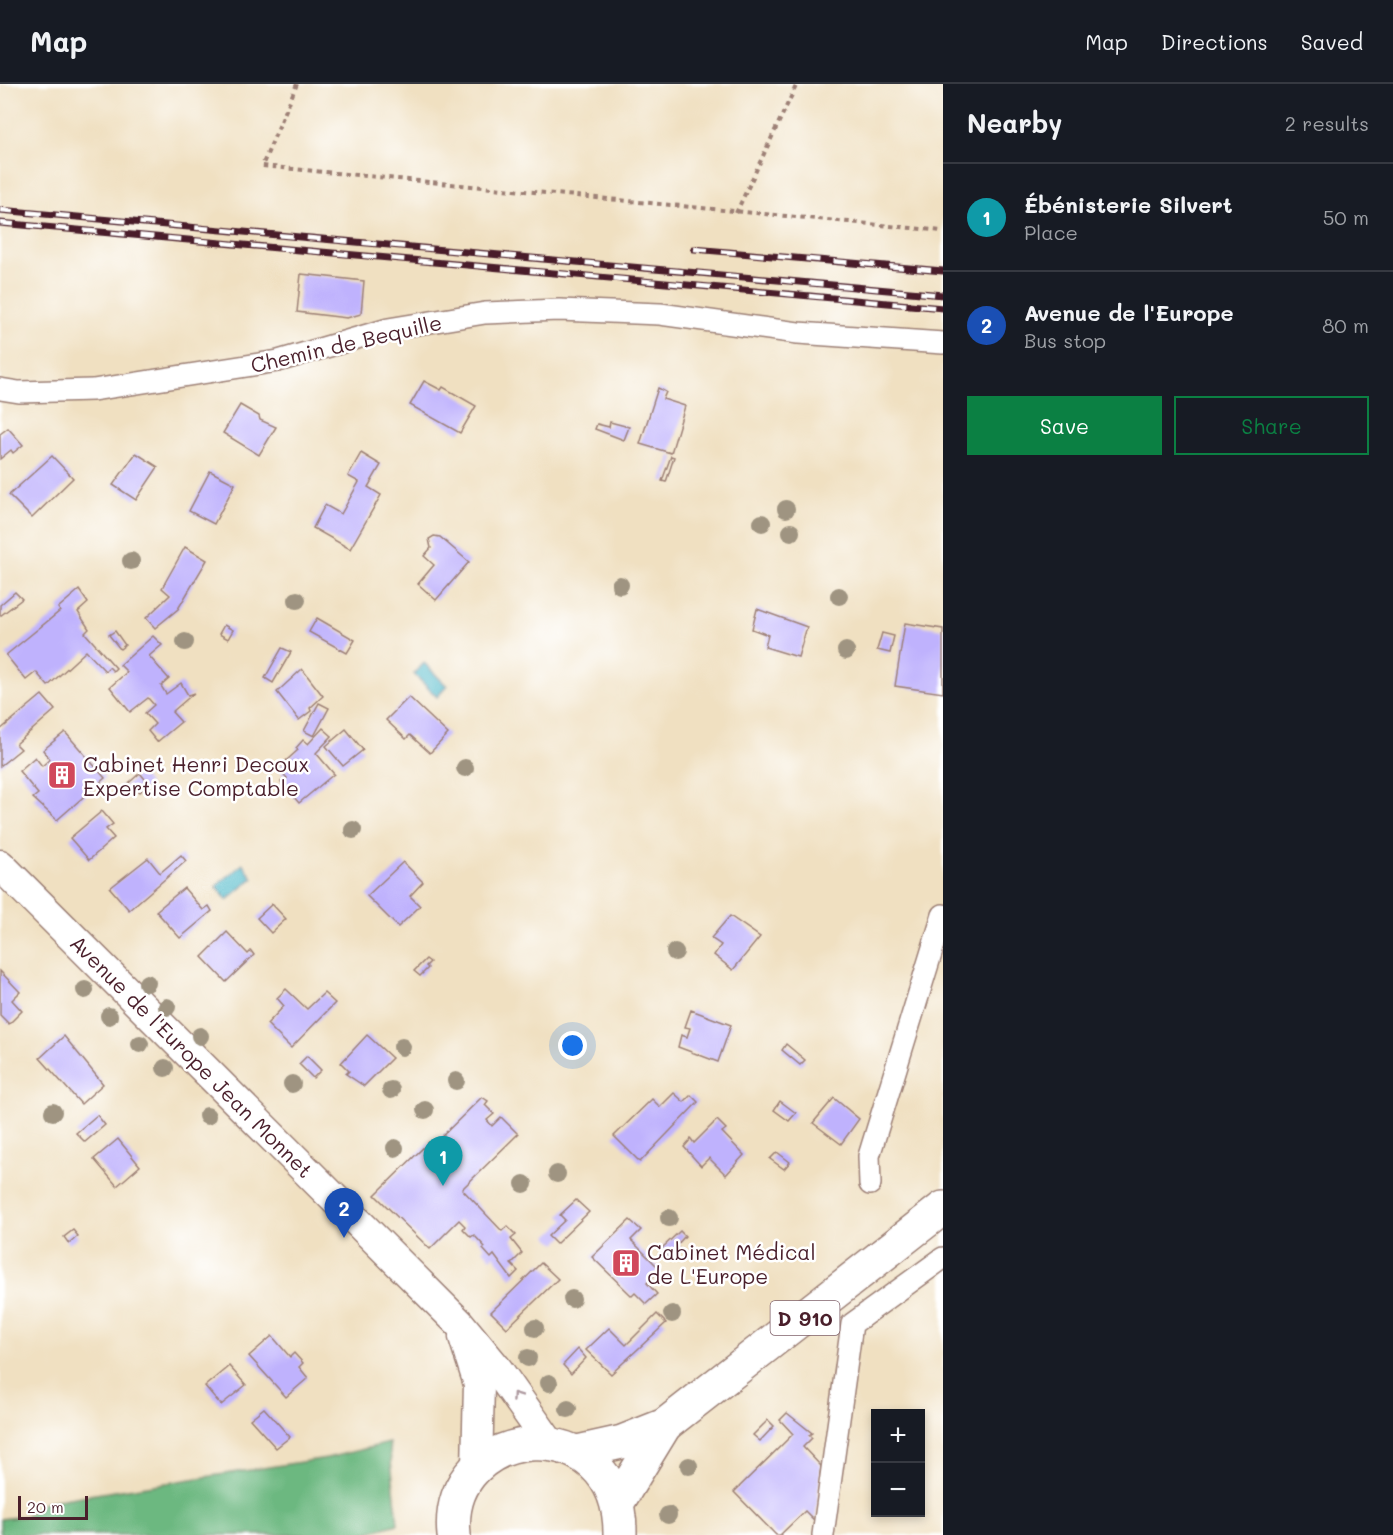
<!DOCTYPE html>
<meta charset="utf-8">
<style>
:root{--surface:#171b24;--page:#242831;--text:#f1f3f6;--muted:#9ea1a6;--line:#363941;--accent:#0b8043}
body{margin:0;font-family:Mali,sans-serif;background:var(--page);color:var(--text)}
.controls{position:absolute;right:18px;bottom:18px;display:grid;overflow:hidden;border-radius:0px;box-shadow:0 3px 9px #0003}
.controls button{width:54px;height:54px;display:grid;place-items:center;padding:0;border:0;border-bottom:2px solid var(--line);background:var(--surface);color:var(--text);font:30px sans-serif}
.scale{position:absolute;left:18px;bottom:15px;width:70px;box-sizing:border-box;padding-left:6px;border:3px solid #4a1f2b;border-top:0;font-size:16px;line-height:21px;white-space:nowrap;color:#4a1f2b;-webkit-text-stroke:4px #fff;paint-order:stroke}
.you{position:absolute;left:573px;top:962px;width:21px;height:21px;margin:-15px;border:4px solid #fff;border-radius:50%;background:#1a73e8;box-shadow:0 0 0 9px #1a73e833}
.badge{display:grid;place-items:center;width:39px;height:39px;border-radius:50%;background:var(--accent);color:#fff;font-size:20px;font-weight:700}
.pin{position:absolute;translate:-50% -50px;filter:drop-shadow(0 2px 3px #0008)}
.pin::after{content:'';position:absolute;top:32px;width:21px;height:18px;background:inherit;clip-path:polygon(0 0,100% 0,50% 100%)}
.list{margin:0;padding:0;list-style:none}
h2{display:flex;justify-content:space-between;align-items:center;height:78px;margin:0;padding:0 24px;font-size:26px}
h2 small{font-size:20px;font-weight:400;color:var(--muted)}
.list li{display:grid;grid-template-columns:39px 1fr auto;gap:18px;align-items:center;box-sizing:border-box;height:108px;padding:0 24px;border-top:2px solid var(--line)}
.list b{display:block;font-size:22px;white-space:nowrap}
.list p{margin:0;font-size:20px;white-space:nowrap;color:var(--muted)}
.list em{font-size:20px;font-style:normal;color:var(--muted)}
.actions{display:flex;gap:12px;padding:18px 24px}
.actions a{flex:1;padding:14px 0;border:2px solid var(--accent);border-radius:0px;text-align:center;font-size:21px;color:var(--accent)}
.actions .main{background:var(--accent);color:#fff}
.map{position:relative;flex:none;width:943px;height:1451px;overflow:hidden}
header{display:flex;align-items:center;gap:36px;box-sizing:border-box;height:84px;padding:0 30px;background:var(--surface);border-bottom:2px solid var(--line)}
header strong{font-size:28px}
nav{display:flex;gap:33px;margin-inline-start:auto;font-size:21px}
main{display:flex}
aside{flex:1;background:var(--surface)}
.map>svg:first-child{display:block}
</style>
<header>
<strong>Map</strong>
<nav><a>Map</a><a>Directions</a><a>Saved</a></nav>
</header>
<main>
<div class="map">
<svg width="943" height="1451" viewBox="0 0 943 1451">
<rect width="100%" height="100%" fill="#fff"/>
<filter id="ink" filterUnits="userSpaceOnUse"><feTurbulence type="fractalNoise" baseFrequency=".0167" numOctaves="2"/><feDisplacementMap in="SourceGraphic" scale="12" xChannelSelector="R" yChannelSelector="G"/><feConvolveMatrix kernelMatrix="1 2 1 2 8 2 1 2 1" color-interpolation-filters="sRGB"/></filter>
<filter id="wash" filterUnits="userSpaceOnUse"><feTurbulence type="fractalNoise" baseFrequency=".008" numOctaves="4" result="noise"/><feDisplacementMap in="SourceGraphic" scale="24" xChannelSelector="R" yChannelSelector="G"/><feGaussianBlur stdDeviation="1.35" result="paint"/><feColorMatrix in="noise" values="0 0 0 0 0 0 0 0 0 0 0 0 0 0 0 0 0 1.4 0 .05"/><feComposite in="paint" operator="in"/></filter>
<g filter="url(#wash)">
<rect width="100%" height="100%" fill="#f0e0c1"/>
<!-- forest -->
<polygon fill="#6cb880" stroke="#5b6c56" stroke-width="1.5" points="389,1359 398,1440 359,1451 0,1451 0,1435 27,1432 44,1418 327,1374"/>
<!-- water -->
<g fill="#4cb8c8" stroke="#4b6c7a" stroke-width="1.5">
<polygon points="424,579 447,602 437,613 414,590"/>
<polygon points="243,780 253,794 227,816 216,802"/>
</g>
<g id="blocks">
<!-- building -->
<g fill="#bfb2fd">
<polygon points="301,190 364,197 361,230 347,234 297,228"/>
<polygon points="424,297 441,306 443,303 476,322 460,349 410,321"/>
<polygon points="658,304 666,308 663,315 685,322 671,369 640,360"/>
<polygon points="240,321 259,332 260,336 276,343 259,371 223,349"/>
<polygon points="610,338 629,343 624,356 595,345 597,340 609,343"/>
<polygon points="8,344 23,361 13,369 11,366 0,375 0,350"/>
<polygon points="136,369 158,383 136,416 113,401"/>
<polygon points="361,369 381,381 368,403 381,411 350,465 313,444 325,421 341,430 359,398 348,392"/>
<polygon points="52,372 73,394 32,434 9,411"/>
<polygon points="671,372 674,373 666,398 662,397"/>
<polygon points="210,387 235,400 214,440 189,427"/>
<polygon points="434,452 440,453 469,478 436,516 418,500 434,481 424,472 431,464 429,455"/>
<polygon points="185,463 207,476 178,525 155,544 146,534 170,511 162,504"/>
<polygon points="79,506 88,519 78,528 89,545 85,549 116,584 113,587 109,583 105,587 86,567 48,602 36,588 26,596 6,571 60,527 58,524"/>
<polygon points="15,508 22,515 0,532 0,521"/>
<polygon points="757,525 807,543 798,573 765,563 768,551 752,545"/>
<polygon points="317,534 355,556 347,569 309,548"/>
<polygon points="905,539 943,545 943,609 895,602"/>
<polygon points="224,541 233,546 228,555 219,550"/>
<polygon points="115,547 125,561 120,565 109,551"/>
<polygon points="882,549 894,552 890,569 877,566"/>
<polygon points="153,552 162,561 149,572 169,595 161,602 166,610 181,599 188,611 194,609 172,628 181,638 157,658 148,647 155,640 145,629 154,621 148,614 130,628 110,603 127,588 120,581"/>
<polygon points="282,564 291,568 273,599 265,594"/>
<polygon points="302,585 323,612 310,624 311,627 299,636 277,608"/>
<polygon points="42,611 55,626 16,660 21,665 0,682 0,646"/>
<polygon points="409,613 448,650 430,669 410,651 406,655 386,636"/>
<polygon points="319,619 329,624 314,652 304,647"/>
<polygon points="323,644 332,652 316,669 334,690 299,719 281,698 287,694 278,684 298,666 296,664 303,656 308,660"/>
<polygon points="346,645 363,666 343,682 326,662"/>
<polygon points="65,648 105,694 57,736 33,714 38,710 19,687 35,673 42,682 50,675 43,666"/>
<polygon points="140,689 149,700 140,708 136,704 127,711 122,705"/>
<polygon points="102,727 113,740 106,745 114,754 89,776 70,754"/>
<polygon points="181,771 186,777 129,826 110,804 148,774 160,789"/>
<polygon points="403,778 423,798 410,812 420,822 398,843 367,812"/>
<polygon points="184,804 203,826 209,822 212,827 180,854 156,827"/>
<polygon points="272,820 286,835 271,849 257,834"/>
<polygon points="730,832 760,853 733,886 714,871 721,861 711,854"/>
<polygon points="227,848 248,870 251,867 254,871 226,898 202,873"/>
<polygon points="426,875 430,878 426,882 428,884 420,892 414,887"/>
<polygon points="0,887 20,908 12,916 22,927 9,940 0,931"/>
<polygon points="286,905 307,925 324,909 335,919 291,964 267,940 284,922 277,914"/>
<polygon points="691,926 731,941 718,978 678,963 681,951 687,953 690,944 685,943"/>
<polygon points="367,951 392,974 364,1002 346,990 349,987 341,979"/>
<polygon points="64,952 103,1000 81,1020 40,974"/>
<polygon points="786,960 805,976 800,981 782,966"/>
<polygon points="307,972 321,986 313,994 299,980"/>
<polygon points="674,1009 684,1018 691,1011 698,1018 640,1078 614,1052 652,1015 660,1023"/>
<polygon points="482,1013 488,1017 485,1021 494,1030 487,1036 492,1042 501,1033 518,1050 462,1105 502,1147 507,1142 516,1151 511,1155 522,1169 511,1180 518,1187 511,1194 494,1171 491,1174 483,1165 485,1163 474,1151 471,1153 463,1145 465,1142 459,1136 430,1165 375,1111 429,1058 433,1061"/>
<polygon points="834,1014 859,1035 841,1060 813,1039"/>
<polygon points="780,1017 796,1029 789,1037 774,1026"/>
<polygon points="97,1031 105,1041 85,1058 76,1049"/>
<polygon points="717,1036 726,1045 722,1048 744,1071 726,1091 709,1074 701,1082 684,1063 691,1055 694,1059"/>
<polygon points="118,1055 140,1082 117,1102 94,1075"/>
<polygon points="777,1068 790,1078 784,1085 770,1075"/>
<polygon points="576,1116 589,1128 556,1160 548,1152 565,1136 560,1131"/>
<polygon points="630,1136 641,1146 631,1156 660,1185 647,1199 657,1210 646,1220 635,1209 632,1212 592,1173"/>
<polygon points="73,1146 78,1152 69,1160 64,1153"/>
<polygon points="680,1147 685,1152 676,1162 680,1165 670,1175 661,1165"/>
<polygon points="541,1179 558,1195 507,1244 491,1228"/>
<polygon points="657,1230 666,1239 611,1290 586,1266 609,1244 626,1261"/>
<polygon points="272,1252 290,1273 294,1269 303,1279 299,1283 308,1294 286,1313 249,1272"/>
<polygon points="578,1265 586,1274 571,1290 563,1281"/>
<polygon points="229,1282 246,1301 221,1321 205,1302"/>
<polygon points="264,1324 290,1353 276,1364 250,1335"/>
<polygon points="787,1329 812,1349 809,1351 812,1354 803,1363 821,1382 815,1437 805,1427 780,1451 776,1451 734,1408 793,1350 780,1336"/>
<polygon points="768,1336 774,1342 760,1357 753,1351"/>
</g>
</g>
</g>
<g filter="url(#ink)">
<use href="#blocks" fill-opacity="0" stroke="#9d8076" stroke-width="1.5"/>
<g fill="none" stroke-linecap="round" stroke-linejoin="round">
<!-- street casing -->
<g stroke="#9d8076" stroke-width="24">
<g id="street">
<polyline points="0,305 19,308 93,306 278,277 388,245 485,229 559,226 660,230 798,249 943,259"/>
<polyline points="870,1100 869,1072 943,831"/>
<polyline points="823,1451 852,1240 943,1174"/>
</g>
</g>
<!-- secondary casing -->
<g stroke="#9d8076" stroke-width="33">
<g id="secondary">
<polyline points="0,781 459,1239 497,1285 550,1360"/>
<polyline points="464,1253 479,1300 477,1384"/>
</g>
</g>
<!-- primary casing -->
<g stroke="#9d8076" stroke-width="36">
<g id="primary">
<polyline points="577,1368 622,1358 665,1341 943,1124"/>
<polyline points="618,1418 665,1341"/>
<path d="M454,1451C442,1337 622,1322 620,1451"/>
</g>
</g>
<!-- path -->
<g stroke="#9d8076" stroke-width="4" stroke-dasharray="4.5 4.5" stroke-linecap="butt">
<polyline points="297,0 262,82 943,147"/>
<polyline points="736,129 797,0"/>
</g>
<!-- street -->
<use href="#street" stroke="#fff" stroke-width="21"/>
<!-- secondary -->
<use href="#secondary" stroke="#fff" stroke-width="30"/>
<!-- primary -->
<use href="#primary" stroke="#fff" stroke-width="33"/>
<!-- rail casing -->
<g stroke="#4a1f2b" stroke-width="7">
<g id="rail">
<polyline points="0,126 943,211"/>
<polyline points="0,139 943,224"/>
<polyline points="694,165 943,187"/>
</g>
</g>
<!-- rail -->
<use href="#rail" stroke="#fff" stroke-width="4.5" stroke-dasharray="14" stroke-linecap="butt"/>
</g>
<!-- trees -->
<g fill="#9f9481">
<circle cx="786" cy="425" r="9"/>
<circle cx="762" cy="439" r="9"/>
<circle cx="791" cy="448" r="9"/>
<circle cx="131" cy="477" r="9"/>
<circle cx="620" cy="501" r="9"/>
<circle cx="839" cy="512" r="9"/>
<circle cx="297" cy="516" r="9"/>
<circle cx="185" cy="558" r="9"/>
<circle cx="846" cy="567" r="9"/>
<circle cx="465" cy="684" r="9"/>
<circle cx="353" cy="746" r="9"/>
<circle cx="675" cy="868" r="9"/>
<circle cx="147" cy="899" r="9"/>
<circle cx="85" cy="906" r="9"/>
<circle cx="167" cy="923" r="9"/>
<circle cx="109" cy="932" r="9"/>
<circle cx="200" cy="952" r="9"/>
<circle cx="140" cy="960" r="9"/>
<circle cx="402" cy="963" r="9"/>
<circle cx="165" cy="984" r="9"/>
<circle cx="456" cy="997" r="9"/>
<circle cx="292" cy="1000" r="9"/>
<circle cx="391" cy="1006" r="9"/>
<circle cx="425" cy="1026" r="9"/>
<circle cx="53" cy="1028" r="9"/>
<circle cx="207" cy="1032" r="9"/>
<circle cx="395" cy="1064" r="9"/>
<circle cx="557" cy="1090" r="9"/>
<circle cx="524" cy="1100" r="9"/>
<circle cx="669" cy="1134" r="9"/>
<circle cx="572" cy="1215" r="9"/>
<circle cx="672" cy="1230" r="9"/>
<circle cx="535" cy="1244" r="9"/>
<circle cx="528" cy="1274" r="9"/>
<circle cx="549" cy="1299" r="9"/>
<circle cx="568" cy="1325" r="9"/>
<circle cx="689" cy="1382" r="9"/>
<circle cx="668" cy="1431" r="9"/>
</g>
<!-- one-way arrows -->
<defs><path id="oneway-chevron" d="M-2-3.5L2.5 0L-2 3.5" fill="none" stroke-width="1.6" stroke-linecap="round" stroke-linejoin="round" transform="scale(1.5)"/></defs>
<use stroke="#ae9aa0" href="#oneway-chevron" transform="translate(516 1312) rotate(-125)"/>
</g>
<!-- icons -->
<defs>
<g id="building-square" transform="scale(1.5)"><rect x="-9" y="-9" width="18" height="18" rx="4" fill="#d1495b" stroke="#fff"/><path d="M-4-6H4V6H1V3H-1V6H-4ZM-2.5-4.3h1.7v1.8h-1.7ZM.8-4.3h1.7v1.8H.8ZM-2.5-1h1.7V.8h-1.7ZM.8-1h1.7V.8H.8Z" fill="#fff"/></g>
</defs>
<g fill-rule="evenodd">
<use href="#building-square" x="62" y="691"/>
<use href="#building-square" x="626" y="1179"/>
</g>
<g text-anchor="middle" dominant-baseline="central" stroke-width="5" stroke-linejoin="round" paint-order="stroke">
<!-- shield labels -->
<rect fill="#fff" stroke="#80626b" stroke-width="1.5" x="770.5" y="1217" width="69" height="34" rx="4.5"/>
<g font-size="20" font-weight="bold" fill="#4a1f2b">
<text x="805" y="1234">D 910</text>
</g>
<!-- street labels -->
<g font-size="21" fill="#4a1f2b" stroke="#fff">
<text transform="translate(346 259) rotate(-13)">Chemin de Bequille</text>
<text transform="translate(192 972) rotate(45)">Avenue de l'Europe Jean Monnet</text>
</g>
<!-- poi labels -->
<g font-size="21" fill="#4a1f2b" stroke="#fff" text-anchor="start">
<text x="83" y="679">Cabinet Henri Decoux<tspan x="83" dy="24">Expertise Comptable</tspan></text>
<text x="647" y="1167">Cabinet Médical<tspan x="647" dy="24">de L'Europe</tspan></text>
</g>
</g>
</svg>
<div class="controls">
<button>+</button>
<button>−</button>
</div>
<div class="scale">20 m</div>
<div class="you"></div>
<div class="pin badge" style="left:443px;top:1102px;background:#0f9aa8">1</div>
<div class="pin badge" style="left:344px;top:1154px;background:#1a4fb4">2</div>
</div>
<aside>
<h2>Nearby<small>2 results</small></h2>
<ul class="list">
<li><span class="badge" style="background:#0f9aa8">1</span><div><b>Ébénisterie Silvert</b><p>Place</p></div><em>50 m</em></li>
<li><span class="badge" style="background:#1a4fb4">2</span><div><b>Avenue de l'Europe</b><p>Bus stop</p></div><em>80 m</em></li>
</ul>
<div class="actions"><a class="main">Save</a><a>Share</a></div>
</aside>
</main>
